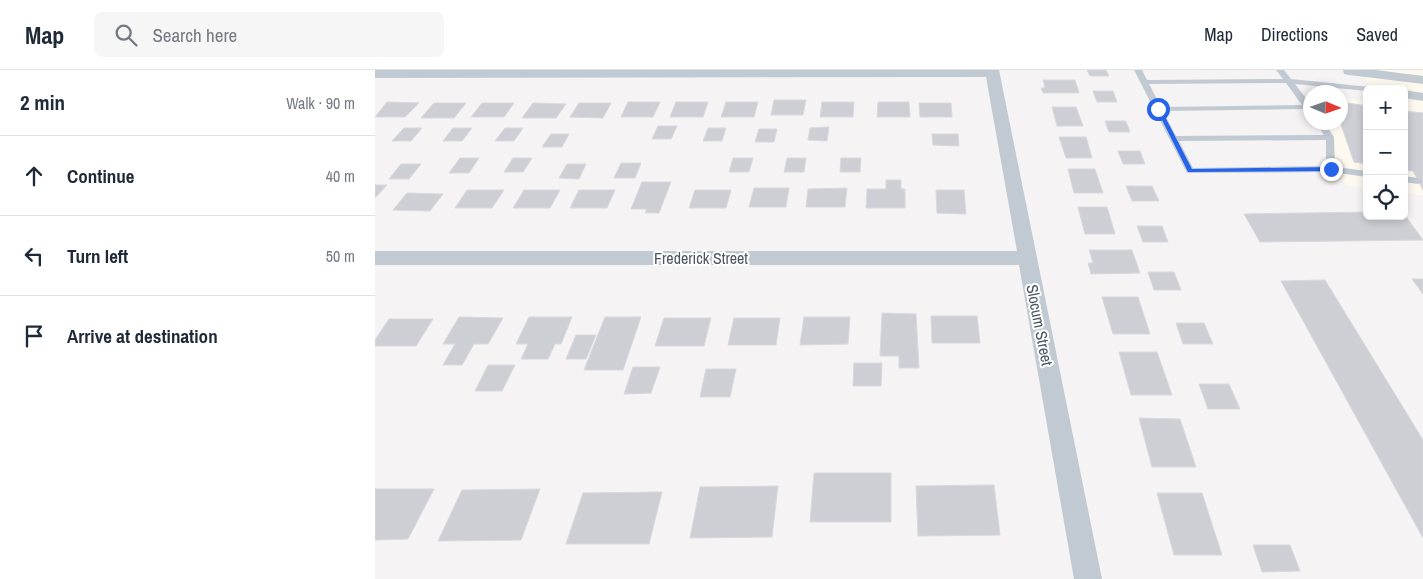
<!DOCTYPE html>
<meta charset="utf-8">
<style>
:root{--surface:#fff;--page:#f6f6f7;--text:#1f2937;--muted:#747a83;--line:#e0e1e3}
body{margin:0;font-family:"Archivo Narrow",sans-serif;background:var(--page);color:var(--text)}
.controls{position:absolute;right:15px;top:15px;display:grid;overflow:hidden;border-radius:8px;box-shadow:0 2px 8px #0003}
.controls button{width:45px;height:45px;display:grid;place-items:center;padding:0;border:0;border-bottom:1px solid var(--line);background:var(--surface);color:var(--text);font:25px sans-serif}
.compass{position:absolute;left:928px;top:15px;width:45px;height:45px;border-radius:50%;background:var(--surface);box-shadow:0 2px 8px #0003;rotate:92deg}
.stop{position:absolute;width:15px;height:15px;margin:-11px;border:4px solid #2563eb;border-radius:50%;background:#fff}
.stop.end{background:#2563eb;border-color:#fff;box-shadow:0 1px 5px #0008}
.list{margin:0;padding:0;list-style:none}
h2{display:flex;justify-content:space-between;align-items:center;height:65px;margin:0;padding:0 20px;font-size:21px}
h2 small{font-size:16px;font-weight:400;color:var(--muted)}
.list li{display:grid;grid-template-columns:32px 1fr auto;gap:15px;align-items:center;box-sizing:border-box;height:80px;padding:0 20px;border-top:1px solid var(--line)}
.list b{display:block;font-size:19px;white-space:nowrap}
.list em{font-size:16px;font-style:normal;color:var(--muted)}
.icon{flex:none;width:28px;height:28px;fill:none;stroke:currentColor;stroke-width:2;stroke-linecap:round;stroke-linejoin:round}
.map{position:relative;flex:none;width:1048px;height:509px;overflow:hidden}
header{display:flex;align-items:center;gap:30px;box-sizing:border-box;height:70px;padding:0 25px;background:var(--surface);border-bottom:1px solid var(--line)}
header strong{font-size:24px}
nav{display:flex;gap:28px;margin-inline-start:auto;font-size:18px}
.search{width:350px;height:45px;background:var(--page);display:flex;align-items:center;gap:12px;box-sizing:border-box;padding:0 18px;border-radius:8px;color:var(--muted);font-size:19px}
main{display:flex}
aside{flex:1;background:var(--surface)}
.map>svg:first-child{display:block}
</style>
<header>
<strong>Map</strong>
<div class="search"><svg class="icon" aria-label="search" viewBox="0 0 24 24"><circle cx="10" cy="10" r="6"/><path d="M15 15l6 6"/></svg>Search here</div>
<nav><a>Map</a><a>Directions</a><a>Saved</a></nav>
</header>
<main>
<aside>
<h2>2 min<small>Walk · 90 m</small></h2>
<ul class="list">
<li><svg class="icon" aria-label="ahead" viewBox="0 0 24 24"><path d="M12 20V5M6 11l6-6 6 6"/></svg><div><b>Continue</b></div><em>40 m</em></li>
<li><svg class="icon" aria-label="left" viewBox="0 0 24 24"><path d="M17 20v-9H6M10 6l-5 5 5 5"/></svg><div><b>Turn left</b></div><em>50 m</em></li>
<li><svg class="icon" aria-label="arrive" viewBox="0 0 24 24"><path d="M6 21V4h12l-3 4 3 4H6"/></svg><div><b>Arrive at destination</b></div></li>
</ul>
</aside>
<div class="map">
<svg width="1048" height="509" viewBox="0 0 1048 509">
<rect width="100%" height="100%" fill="#f5f3f3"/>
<!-- commercial -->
<g fill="#fdf9ef">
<polygon points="987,0 1048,0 1048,126 1029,123 1029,19 996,19"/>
<polygon points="966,28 992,31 992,118 970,115 946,53 966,52"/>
</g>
<!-- building -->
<g fill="#cdcfd5" stroke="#d7d9de">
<polygon points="712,0 731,0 734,6 715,6"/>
<polygon points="668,10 700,10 704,23 668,23 666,18 670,18"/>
<polygon points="718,21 738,21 742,32 722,32"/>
<polygon points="399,30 431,30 428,45 396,45"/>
<polygon points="12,32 44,33 30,47 0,47"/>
<polygon points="253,32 285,32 278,47 246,47"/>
<polygon points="301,32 333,32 328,47 295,47"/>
<polygon points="351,32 383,32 379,47 346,47"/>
<polygon points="447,32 479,32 478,47 445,47"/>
<polygon points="503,32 534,32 535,47 502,47"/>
<polygon points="966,32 992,36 992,94 979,92 965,52"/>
<polygon points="59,33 91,33 79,48 46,48"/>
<polygon points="107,33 139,33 129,47 96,47"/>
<polygon points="158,33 191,34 181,48 147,48"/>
<polygon points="204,33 236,33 228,48 195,47"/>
<polygon points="544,33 576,33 577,47 545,47"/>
<polygon points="677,37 701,37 708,56 682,56"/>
<polygon points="1029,41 1048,43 1048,120 1038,101 1029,100"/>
<polygon points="730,51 751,51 755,62 734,62"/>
<polygon points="283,56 302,56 296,69 277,69"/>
<polygon points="454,57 452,71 433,70 435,58"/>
<polygon points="29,58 47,58 36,71 17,71"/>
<polygon points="78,58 97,58 87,71 68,71"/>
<polygon points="130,58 148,58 139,71 120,71"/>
<polygon points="333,58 351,58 347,71 328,71"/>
<polygon points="384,59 402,59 399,72 380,72"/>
<polygon points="176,64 194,64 187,77 167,77"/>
<polygon points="557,64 583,64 584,76 558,75"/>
<polygon points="684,67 711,67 717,88 691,88"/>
<polygon points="743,81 765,81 770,94 748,94"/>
<polygon points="85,88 104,88 94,103 74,103"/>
<polygon points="138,88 157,88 148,102 129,102"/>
<polygon points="358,88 378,88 374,102 354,102"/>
<polygon points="412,88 431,88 429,102 409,102"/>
<polygon points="466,88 486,88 485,102 465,102"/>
<polygon points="246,93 266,93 260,108 239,108"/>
<polygon points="26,94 46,94 34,109 14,109"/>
<polygon points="192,94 211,94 204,109 184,108"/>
<polygon points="693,99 720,99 728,123 699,123"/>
<polygon points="511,110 526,110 526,119 530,119 530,138 491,138 492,119 511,119"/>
<polygon points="267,112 296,112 284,143 270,143 272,139 256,139"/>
<polygon points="0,115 12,115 0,128"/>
<polygon points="751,116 777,116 784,131 757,131"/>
<polygon points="379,118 414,118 411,137 374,137"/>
<polygon points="472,118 470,137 431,137 433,119"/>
<polygon points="92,120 129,120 117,138 80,138"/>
<polygon points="149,120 185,120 175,138 138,138"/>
<polygon points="204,120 240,120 232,138 195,138"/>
<polygon points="320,120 356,120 351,138 314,138"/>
<polygon points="561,120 589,120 591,144 562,143"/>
<polygon points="32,123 68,124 55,141 18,140"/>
<polygon points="703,137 732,137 740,164 710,164"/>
<polygon points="992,142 992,146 1029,146 1029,144 1048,170 885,172 869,144"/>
<polygon points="762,156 787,156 793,172 768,172"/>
<polygon points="714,180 757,180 765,203 716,204 713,193 718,193"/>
<polygon points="773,202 799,202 806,220 779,220"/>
<polygon points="1037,209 1048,209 1048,224"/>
<polygon points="950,210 1048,370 1048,468 906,211"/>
<polygon points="727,227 763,227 775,264 738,264"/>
<polygon points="507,243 541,244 544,298 524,298 524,286 505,286"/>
<polygon points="556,246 602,246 605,273 557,273"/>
<polygon points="84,247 128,248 113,274 99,274 87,295 68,295 80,274 68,274"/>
<polygon points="154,247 197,247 186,274 180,274 173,289 146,289 153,274 141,274"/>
<polygon points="230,247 266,247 248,300 209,300"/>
<polygon points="429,247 475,247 473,274 425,275"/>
<polygon points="289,248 336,248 329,276 280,276"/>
<polygon points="359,248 405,248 401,275 353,275"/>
<polygon points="14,249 58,249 41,276 0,276 0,270"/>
<polygon points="801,253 829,253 838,274 808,274"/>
<polygon points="201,265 221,265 211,289 191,289"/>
<polygon points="744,282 782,282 797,325 756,325"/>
<polygon points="479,293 507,293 506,316 478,316"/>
<polygon points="113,295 140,295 127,321 100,321"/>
<polygon points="258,297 285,297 276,323 249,324"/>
<polygon points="331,299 361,299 355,327 325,327"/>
<polygon points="824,314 854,314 865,339 833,339"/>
<polygon points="764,348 805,349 821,397 777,397"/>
<polygon points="439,403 516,403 516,452 435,452"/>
<polygon points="619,415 625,465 543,466 541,416"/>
<polygon points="403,416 397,467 315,468 325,417"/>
<polygon points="0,419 59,419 33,469 0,470"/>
<polygon points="165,419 146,470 63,471 87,420"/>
<polygon points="287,422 274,474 191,474 208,423"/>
<polygon points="782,423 827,423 847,485 799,485"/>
<polygon points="878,475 915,475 925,501 887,502"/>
</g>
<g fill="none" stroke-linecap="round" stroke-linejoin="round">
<!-- lane -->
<g fill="#c1cad2" fill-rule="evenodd">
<path d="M759,0H767L772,10L908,9L901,0H909L916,9L995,17L996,19H992V21L920,14L936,35V43L931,39L788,41L801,66L949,65L940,52H949L959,67L960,97L992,101V107L956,102L812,103ZM911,13L927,35L786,37L774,14ZM951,70V96L818,98L804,71Z"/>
<polygon points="1029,106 1043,108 1048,111 1043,114 1029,112"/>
</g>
<!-- street -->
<g fill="#c1cad2" fill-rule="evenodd">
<polygon points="0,0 624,0 727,509 699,509 644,195 0,195 0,181 642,181 611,7 0,8"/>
<polygon points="968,0 1001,0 1048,6 1048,14 974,5 969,4"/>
<polygon points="1029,20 1048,23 1048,31 1029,28"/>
</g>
</g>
<!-- route -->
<polygon fill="#2563eb" points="781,38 786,39 817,99 956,97 959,99 956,101 813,102"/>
<g text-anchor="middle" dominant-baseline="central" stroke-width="4" stroke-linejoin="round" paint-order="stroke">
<!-- street labels -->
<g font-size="16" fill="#4a5661" stroke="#fff">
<text x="326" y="188">Frederick Street</text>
<text transform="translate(665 255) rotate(79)">Slocum Street</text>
</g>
</g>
</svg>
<div class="controls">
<button>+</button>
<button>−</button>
<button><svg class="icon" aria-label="locate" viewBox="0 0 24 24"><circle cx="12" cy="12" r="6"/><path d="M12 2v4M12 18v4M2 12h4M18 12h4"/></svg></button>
</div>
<svg class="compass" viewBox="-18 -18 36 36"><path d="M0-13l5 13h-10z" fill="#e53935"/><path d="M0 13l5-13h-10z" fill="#747a83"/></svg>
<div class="stop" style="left:783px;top:39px"></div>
<div class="stop end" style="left:956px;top:99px"></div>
</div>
</main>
